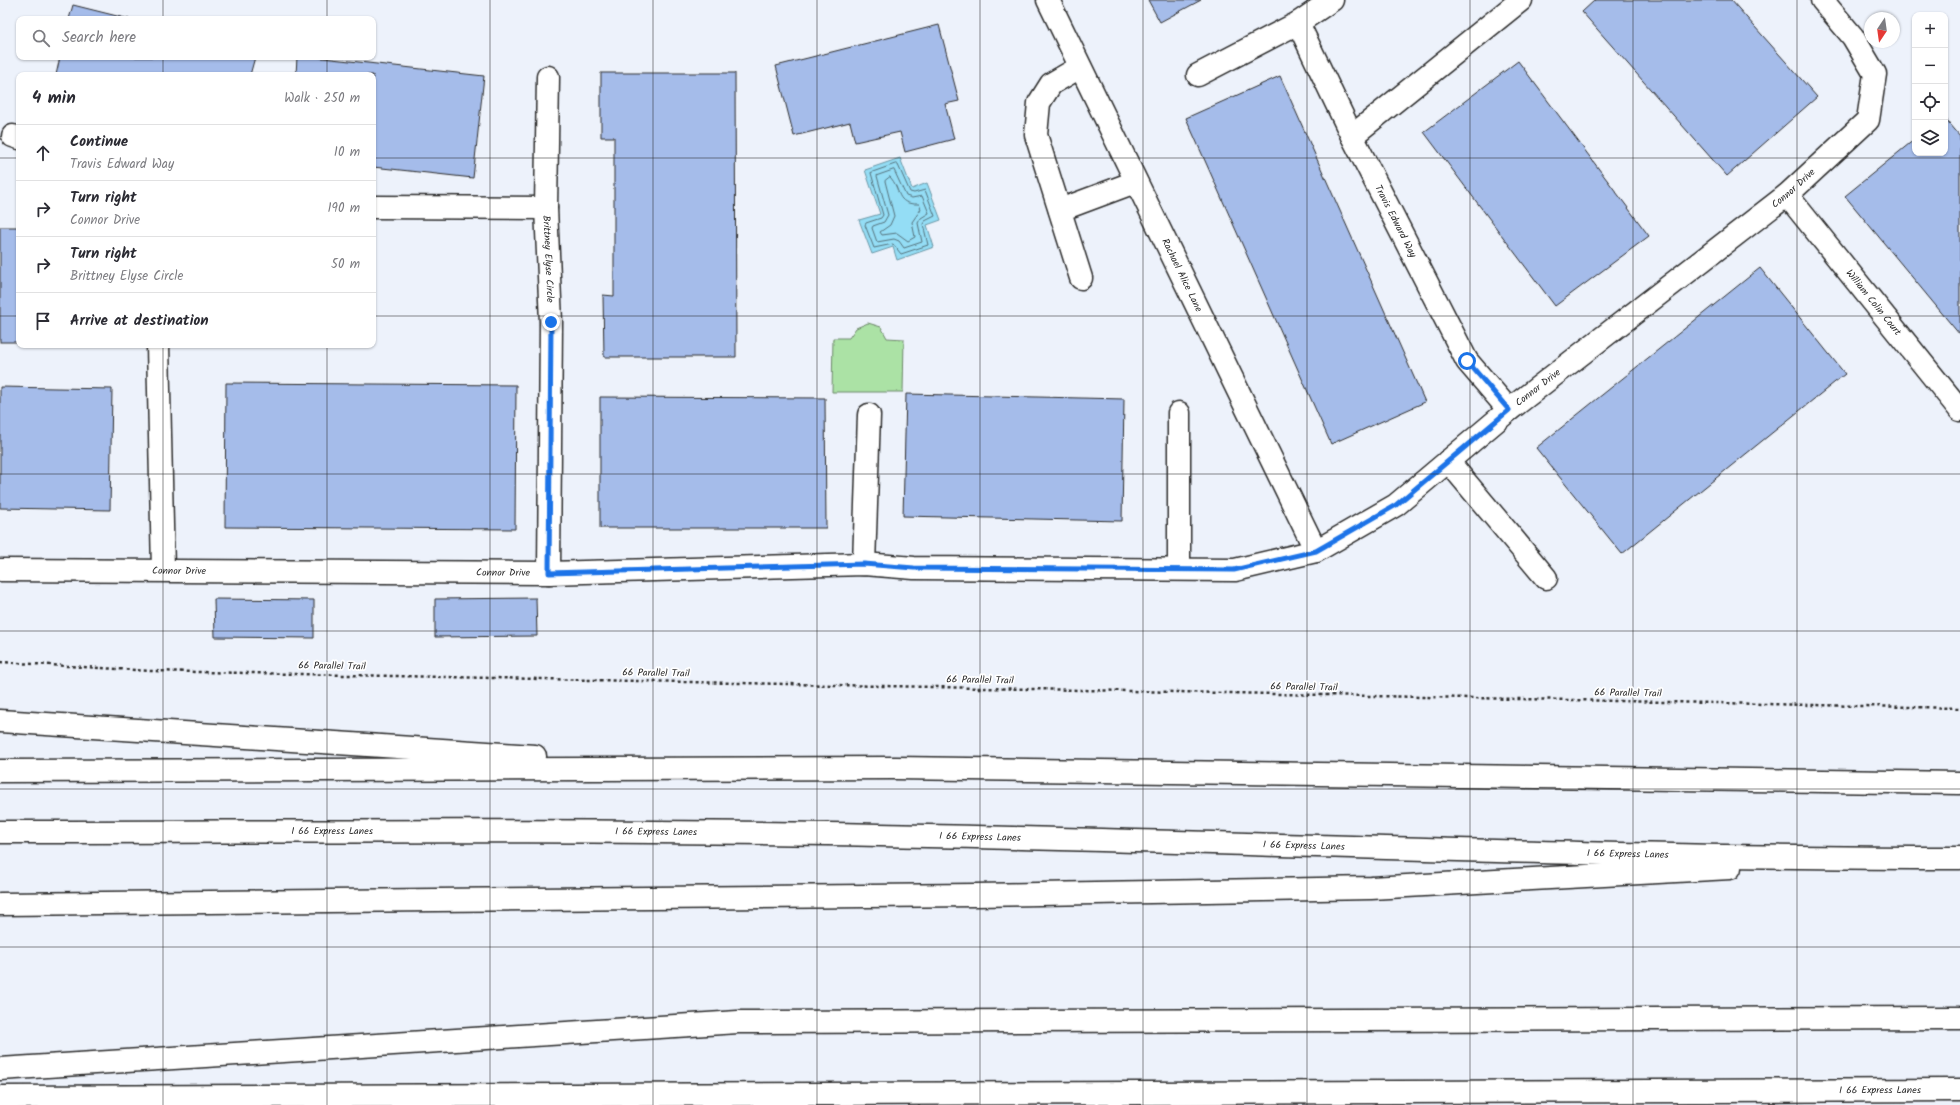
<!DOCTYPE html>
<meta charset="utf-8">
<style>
:root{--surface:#fff;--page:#f2f2f3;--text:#2b2b33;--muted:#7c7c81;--line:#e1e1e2}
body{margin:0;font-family:Kalam,sans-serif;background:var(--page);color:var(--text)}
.controls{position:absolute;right:12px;top:12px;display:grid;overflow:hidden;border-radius:8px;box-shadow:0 1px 3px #0004}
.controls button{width:36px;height:36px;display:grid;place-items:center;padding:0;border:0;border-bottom:1px solid var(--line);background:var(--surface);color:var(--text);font:20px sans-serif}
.compass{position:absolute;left:1864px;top:12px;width:36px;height:36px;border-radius:50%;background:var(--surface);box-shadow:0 1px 3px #0004;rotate:193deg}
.stop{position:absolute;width:12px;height:12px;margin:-9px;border:3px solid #1a73e8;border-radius:50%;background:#fff}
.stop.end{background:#1a73e8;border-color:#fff;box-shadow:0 1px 4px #0008}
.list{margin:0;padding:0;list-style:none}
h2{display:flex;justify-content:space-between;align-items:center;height:52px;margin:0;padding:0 16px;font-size:17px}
h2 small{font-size:13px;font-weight:400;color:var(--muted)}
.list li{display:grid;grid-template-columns:26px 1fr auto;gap:12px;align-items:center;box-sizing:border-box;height:56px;padding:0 16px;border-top:1px solid var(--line)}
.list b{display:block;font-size:15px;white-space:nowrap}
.list p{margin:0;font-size:13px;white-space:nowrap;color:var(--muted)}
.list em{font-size:13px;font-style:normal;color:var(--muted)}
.icon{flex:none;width:22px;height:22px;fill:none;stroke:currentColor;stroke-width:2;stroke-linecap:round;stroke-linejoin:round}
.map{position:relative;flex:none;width:1960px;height:1105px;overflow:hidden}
.search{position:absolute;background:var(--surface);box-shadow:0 1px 3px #0004;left:16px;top:16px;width:360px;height:44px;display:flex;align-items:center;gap:10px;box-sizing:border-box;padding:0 14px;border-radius:8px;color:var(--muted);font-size:15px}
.panel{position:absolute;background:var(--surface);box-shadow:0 1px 3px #0004;left:16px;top:72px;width:360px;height:276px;border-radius:8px}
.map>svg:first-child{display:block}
</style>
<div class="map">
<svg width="1960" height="1105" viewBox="0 0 1960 1105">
<rect width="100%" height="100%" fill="#edf2fb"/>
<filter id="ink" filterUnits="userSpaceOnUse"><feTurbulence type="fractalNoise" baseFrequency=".025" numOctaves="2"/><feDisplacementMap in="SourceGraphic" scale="8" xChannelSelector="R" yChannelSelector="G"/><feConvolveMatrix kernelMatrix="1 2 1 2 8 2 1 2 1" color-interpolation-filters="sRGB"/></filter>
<g filter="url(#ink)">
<!-- green -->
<polygon fill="#abe2a5" stroke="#6b8668" points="868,323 881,327 887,338 904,339 903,392 832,392 833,338 849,338 856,328"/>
<!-- water -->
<polygon fill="#94ddf5" stroke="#6a96a4" points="900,158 912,189 927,183 941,220 927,225 934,247 897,260 893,247 872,254 859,220 880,214 865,170"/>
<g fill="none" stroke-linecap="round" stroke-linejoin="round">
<!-- shore -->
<g stroke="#55727c" stroke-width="1">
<polygon points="896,164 898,165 910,192 914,193 925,190 935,216 925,221 923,224 928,245 901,254 893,244 874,248 865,225 866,223 881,218 883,215 871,173"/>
<polygon points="894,170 906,196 912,198 922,196 929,213 921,218 918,223 922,242 904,248 899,241 894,239 877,242 872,228 873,226 884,222 888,215 877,176"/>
<path d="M890,177C902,189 894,205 919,204L921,209L912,222L915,237L908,241L897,233L882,235L880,232L890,225L894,216L885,181Z"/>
</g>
</g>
<!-- building -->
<g fill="#a5bcea" stroke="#2b2b2b">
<polygon points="1148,0 1201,0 1160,22"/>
<polygon points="1595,0 1731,0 1817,97 1727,176 1582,12"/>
<polygon points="73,5 129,19 69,19"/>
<polygon points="939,25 959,101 945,104 954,139 905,152 900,132 855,142 850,122 794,136 776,66"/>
<polygon points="60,57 255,57 250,75 56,75"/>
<polygon points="297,57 314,57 484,76 473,178 373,167 373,75 296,75"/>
<polygon points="1518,61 1649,236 1555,306 1424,132"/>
<polygon points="601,73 735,73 736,357 604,357 603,295 614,296 614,137 601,137"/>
<polygon points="1280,76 1425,402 1331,444 1186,118"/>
<polygon points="1945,118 1960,136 1960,335 1845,196 1915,139 1915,153 1945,153"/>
<rect x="0" y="227" width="19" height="115"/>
<polygon points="1760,268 1845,374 1622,554 1536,448"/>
<polygon points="226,383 516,385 515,529 225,527"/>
<polygon points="0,387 112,389 110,510 0,508"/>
<polygon points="906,394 1124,399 1122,521 903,516"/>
<polygon points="600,397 825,398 826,528 600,528"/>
<polygon points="536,598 537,636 435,637 435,599"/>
<polygon points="214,599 314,600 314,638 215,637"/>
</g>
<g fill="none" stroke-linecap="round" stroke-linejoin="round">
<!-- minor casing -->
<g stroke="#2b2b2b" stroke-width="25">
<g id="minor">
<path id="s1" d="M1048,0L1316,551"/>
<path id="s2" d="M1298,23L1352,136L1467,361L1509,410"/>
<polyline points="1080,67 1051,84 1039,103 1036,135 1081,278"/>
<polyline points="1198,75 1298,23 1332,0"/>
<path id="s3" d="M548,77L546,208L551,322L549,573"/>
<polyline points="13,136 19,138"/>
<polyline points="1352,136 1521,0"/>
<path id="s4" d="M1787,195L1960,410"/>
<polyline points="373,207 546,208"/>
<polyline points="1060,210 1135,182"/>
<polyline points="158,345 163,570"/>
<polyline points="1179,413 1179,569"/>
<polyline points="1448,461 1546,578"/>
<polyline points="864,564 869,415"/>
<path id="s5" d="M0,570L549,573L864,564L914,568L1235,570L1316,551L1396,505L1509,410L1787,195L1868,120L1875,74L1853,37L1822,0"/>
</g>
</g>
<!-- highway casing -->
<g stroke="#2b2b2b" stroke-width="25">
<g id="highway">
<polyline points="0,721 535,756"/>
<polyline points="0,771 895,768 1960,783"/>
<path id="s6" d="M0,832C276,832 552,829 827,834C1205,840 1582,858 1960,858"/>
<polyline points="0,904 976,895 1371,888 1730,868"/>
<polyline points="0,1069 738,1022 1960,1018"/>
<path id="s7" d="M0,1097L1960,1090"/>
</g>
</g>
<!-- path -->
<polyline stroke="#2b2b2b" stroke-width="2.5" stroke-dasharray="3 3" stroke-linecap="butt" points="0,662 151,671 1960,708"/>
<!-- minor -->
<use href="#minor" stroke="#fff" stroke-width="22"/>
<!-- highway -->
<use href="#highway" stroke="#fff" stroke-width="22"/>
</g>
</g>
<g fill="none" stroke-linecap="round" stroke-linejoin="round" filter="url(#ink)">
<!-- route -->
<polyline stroke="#1a73e8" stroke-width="5" points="551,322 549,573 864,564 914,568 1234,570 1316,551 1396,505 1509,410 1467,361"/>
</g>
<!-- grid -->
<path fill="none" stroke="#2b2b2b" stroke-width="1" stroke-opacity="0.55" d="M163,0V19M327,0V19M490,0V1105M653,0V1105M817,0V1105M980,0V1105M1143,0V1105M1307,0V1105M1470,0V1105M1633,0V1105M1797,0V1105M163,57V75M327,57V75M0,158H19M373,158H1960M0,316H19M373,316H1960M163,345V1105M327,345V1105M0,474H1960M0,631H1960M0,789H1960M0,947H1960"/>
<g text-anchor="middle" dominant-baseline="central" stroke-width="3.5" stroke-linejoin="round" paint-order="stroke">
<!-- street labels -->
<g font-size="10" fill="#2b2b2b" stroke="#fff">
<text stroke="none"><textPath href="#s5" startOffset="1919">Connor Drive</textPath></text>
<text stroke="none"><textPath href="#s2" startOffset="221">Travis Edward Way</textPath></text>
<text stroke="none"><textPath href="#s3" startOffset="182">Brittney Elyse Circle</textPath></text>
<text stroke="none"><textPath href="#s1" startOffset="306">Rachael Alice Lane</textPath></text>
<text stroke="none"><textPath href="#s4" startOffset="138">William Colin Court</textPath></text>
<text stroke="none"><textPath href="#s5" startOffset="1595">Connor Drive</textPath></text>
<text stroke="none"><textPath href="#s5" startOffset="179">Connor Drive</textPath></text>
<text stroke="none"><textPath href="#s5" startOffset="503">Connor Drive</textPath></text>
<text transform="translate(332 666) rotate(1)">66 Parallel Trail</text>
<text transform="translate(656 673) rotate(1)">66 Parallel Trail</text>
<text transform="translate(980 680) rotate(1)">66 Parallel Trail</text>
<text transform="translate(1304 687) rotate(1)">66 Parallel Trail</text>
<text transform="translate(1628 693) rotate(1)">66 Parallel Trail</text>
<text stroke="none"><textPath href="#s6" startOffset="332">I 66 Express Lanes</textPath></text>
<text stroke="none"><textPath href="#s6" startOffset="656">I 66 Express Lanes</textPath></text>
<text stroke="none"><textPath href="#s6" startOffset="980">I 66 Express Lanes</textPath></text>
<text stroke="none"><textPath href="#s6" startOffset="1304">I 66 Express Lanes</textPath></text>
<text stroke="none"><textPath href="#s6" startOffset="1628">I 66 Express Lanes</textPath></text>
<text stroke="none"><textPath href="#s7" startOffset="1880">I 66 Express Lanes</textPath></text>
</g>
</g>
</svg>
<div class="controls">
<button>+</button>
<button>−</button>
<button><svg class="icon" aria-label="locate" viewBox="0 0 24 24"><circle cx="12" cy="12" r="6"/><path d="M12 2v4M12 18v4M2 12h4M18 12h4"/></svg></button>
<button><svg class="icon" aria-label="layers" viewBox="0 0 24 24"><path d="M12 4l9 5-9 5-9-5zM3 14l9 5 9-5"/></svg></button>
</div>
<svg class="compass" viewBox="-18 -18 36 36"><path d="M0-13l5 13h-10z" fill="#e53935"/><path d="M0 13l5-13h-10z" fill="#7c7c81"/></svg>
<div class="stop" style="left:1467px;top:361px"></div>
<div class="stop end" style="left:551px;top:322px"></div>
<div class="search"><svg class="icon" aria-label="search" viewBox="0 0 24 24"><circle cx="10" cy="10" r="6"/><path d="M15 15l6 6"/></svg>Search here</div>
<section class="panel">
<h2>4 min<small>Walk · 250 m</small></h2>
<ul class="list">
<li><svg class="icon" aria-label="ahead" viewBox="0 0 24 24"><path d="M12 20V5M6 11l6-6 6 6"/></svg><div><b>Continue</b><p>Travis Edward Way</p></div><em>10 m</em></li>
<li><svg class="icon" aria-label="right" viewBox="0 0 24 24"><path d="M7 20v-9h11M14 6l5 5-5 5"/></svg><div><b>Turn right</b><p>Connor Drive</p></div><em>190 m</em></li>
<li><svg class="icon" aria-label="right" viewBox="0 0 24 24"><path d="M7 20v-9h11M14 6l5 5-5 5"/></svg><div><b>Turn right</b><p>Brittney Elyse Circle</p></div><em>50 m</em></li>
<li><svg class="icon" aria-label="arrive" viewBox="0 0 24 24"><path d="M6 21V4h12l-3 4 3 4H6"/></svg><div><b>Arrive at destination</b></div></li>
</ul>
</section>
</div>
